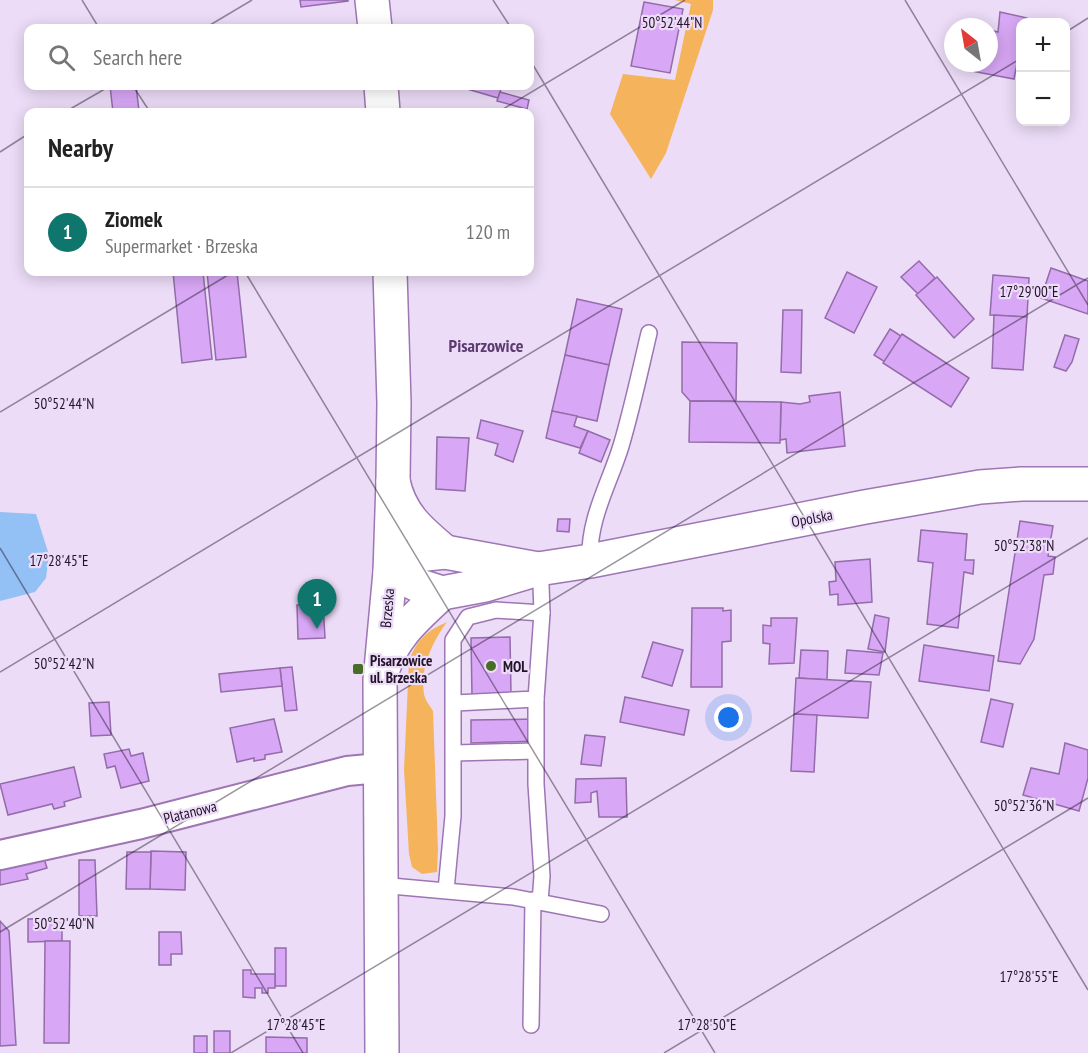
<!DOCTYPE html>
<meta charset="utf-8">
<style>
:root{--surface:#fff;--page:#f6f6f6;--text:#222;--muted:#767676;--line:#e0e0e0;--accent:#0f766e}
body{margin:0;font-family:"PT Sans Narrow",sans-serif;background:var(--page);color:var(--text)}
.controls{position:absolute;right:18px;top:18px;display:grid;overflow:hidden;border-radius:12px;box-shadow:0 3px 15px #0003}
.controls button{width:54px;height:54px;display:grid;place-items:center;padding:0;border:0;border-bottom:2px solid var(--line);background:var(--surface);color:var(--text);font:30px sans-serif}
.compass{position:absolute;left:944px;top:18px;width:54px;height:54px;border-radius:50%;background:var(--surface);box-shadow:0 3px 15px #0003;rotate:329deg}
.you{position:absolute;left:729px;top:718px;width:21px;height:21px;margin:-15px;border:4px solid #fff;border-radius:50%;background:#1a73e8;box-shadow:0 0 0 9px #1a73e833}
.badge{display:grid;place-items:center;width:39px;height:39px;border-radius:50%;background:var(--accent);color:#fff;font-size:20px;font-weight:700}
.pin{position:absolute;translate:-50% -50px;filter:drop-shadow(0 2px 3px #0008)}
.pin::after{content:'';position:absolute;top:32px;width:21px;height:18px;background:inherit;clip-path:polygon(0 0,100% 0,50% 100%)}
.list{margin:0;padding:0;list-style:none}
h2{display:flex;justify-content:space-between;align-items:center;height:78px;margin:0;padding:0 24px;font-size:26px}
h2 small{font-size:20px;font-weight:400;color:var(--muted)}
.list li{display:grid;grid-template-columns:39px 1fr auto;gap:18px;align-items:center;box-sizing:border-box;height:90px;padding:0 24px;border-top:2px solid var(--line)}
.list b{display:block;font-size:22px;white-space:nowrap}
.list p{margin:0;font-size:20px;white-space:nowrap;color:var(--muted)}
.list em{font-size:20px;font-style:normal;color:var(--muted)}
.icon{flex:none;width:33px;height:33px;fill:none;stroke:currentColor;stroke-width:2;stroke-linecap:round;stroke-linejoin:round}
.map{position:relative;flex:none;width:1088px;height:1053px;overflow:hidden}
.search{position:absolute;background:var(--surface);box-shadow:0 3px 15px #0003;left:24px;top:24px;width:510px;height:66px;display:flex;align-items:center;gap:15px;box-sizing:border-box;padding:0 21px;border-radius:12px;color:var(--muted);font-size:22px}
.panel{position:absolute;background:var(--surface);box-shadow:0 3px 15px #0003;left:24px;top:108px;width:510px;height:168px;border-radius:12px}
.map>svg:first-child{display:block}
</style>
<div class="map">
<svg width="1088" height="1053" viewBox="0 0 1088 1053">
<rect width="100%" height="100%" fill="#ecdcf7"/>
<!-- green -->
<g fill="#f5b45c">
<polygon points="675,0 713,0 713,10 666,153 651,179 610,114 623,74 675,80 691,4"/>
<path d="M447,622C432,642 420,669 424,694C425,700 430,706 433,711L438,849L437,872L422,874L412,867L409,854L404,770L409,661C417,639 427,631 447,622Z"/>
</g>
<!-- water -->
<polygon fill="#93c0f5" points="0,512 36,514 49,555 46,578 35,592 0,601"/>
<!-- building -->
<g fill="#d8a7f5" stroke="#936ca9" stroke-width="1.5">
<polygon points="300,0 348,0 348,1 301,7"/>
<polygon points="644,2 683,9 670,73 631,66"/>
<polygon points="1000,12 1027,18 1026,22 1020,22 1020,48 1014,79 961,69 963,63 989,63 989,30 998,32"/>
<polygon points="110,86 136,86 139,111 146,110 146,112 113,112"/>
<polygon points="457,86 502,86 498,98"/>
<polygon points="500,92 529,100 527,109 497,101"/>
<polygon points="919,261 935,278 918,294 901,277"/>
<polygon points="1051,268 1088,281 1088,314 1041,298"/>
<polygon points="173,272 203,272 212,359 182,363"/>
<polygon points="207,272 237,272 246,357 216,360"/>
<polygon points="847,272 877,287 854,333 825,318"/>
<polygon points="993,275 1029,278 1027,317 990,315"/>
<polygon points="937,277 974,319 954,338 916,295"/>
<polygon points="577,299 622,309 609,365 565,355"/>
<polygon points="783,310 802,310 801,373 781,372"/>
<polygon points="994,315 1027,317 1023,370 992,368"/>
<polygon points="890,329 901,336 885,362 874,355"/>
<polygon points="902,334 969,378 951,407 883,363"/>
<polygon points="1065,335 1079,339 1072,362 1066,371 1054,367"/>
<polygon points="682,342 737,343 736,401 690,401 682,392"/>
<polygon points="565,355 609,365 597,421 552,411"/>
<polygon points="840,392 845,446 787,453 786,439 780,440 781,402 800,404 810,402 809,396"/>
<polygon points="690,401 781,402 780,443 689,442"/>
<polygon points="552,411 577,416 574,426 588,431 580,448 546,438"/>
<polygon points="481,420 523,431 513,462 495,455 498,444 477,438"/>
<polygon points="588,431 610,440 601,462 579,453"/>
<polygon points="437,437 469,438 465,491 436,489"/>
<polygon points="558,519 570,519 569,532 557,531"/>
<polygon points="1020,521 1053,526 1048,556 1055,557 1053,574 1044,575 1034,639 1020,664 998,661"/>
<polygon points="921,530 967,534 965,560 974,560 973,574 964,572 958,628 927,624 933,563 918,561"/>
<polygon points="870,559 872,602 838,605 838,594 830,595 829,582 836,581 835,562"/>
<polygon points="323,604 325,638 298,639 297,605"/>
<polygon points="692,608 723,608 723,611 731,610 731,641 722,642 722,687 691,687"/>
<polygon points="875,615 889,618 885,652 868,649"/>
<polygon points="771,618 797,618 794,663 769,664 770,644 763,643 763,625 771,626"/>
<polygon points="510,637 511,694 472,695 471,638"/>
<polygon points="653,642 683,650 672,686 642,677"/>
<polygon points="924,645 994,656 989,691 919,681"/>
<polygon points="801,650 828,651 827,680 799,678"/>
<polygon points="847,650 883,653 879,675 845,673"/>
<polygon points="292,667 297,710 285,711 280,668"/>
<polygon points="280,668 282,686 221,692 219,674"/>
<polygon points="796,678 871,682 868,718 794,714"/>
<polygon points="625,697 689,710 684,735 620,722"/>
<polygon points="991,699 1013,704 1003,747 981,742"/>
<polygon points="109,702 111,735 91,736 89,703"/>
<polygon points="794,714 817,715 814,772 791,771"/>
<polygon points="274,719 282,752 265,755 265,759 254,761 254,758 237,762 230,728"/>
<polygon points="540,719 540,741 471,743 471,720"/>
<polygon points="585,735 605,737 601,766 581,764"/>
<polygon points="1065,743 1088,750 1088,778 1079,811 1023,795 1031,768 1059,774"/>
<polygon points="129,749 131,756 143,753 149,781 121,788 115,766 107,768 104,754"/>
<polygon points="74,767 81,797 64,802 65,806 54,809 52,804 8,815 0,784"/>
<polygon points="626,778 627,817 599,817 597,791 591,793 591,802 575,803 576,779"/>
<polygon points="151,851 186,852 185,890 150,889"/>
<polygon points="42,852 47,868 26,874 28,879 0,885 0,862"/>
<polygon points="127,852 151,852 150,889 126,889"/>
<polygon points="79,860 95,860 97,916 79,916"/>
<polygon points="62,918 62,941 28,942 28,919"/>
<polygon points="0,921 9,931 16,1045 0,1046"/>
<polygon points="159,932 181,932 182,954 171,954 171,965 159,965"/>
<polygon points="45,941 70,941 69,1043 44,1043"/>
<rect x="275" y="948" width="11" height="38"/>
<polygon points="243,970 251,970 251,974 275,974 275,988 268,988 268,993 262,993 262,988 255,988 255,998 243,997"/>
<rect x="214" y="1031" width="16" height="22"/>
<rect x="194" y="1036" width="13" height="17"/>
<polygon points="266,1037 307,1038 307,1053 266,1053"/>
</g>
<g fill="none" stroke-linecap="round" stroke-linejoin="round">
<!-- lane casing -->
<g stroke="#9d76b3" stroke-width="18">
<g id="lane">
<path d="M590,561C588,519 609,485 621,446C632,409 640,371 649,333"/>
<polyline points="536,699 536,784 542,876 540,902"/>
<polyline points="455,703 536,699 542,613"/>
<polyline points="454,753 535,751"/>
<polyline points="380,885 513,897 601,914"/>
<polyline points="446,890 453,816 453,640 468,617 496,610 542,613 541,585 538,569"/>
<polyline points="531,1025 533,900"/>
</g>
</g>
<!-- street casing -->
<g stroke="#9d76b3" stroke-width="32">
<polyline id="street" points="0,855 141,824 347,771 380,768"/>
</g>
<!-- secondary casing -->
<g stroke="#9d76b3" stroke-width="36">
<g id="secondary">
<path d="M393,481C400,515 420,531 445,552"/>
<polyline points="538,569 445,552 417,555 402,561 390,572 420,586 442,593 485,585 538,569 590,561 865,507 980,487 1021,484 1088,484"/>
<path d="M382,672C392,637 416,617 442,593"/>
</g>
</g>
<!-- primary casing -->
<g stroke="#9d76b3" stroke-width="36">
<g id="primary">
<polyline points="372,0 375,28"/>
<polyline points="381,86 383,112"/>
<polyline points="382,1053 380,680 390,572 393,481 394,403 390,272"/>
</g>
</g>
<!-- lane -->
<use href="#lane" stroke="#fff" stroke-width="15"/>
<!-- street -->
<use href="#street" stroke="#fff" stroke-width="28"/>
<!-- secondary -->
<use href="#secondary" stroke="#fff" stroke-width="33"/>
<!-- primary -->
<use href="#primary" stroke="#fff" stroke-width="33"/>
</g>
<!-- ticks -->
<path fill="none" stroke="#22132a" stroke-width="1.5" stroke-opacity="0.45" d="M82,0L99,28M493,0L511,28M905,0L1088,305M205,28L252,0M1066,32L1088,18M530,60L1088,990M133,86L150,112M65,112L110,86M498,112L685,0M0,152L28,134M245,272L715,1053M0,412L233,272M0,548L303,1053M0,672L1020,59M0,932L1088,278M231,1053L1088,538M664,1053L1088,798"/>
<!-- markers -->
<g fill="#486d27" stroke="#ecdcf7" stroke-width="2">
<circle cx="491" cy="666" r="6"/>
<rect x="352" y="663" width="12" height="12" rx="3"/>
</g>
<g text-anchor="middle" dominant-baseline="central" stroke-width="4.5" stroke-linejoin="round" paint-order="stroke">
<!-- street labels -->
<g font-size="15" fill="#22132a" stroke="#ecdcf7">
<text transform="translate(812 518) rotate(-11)">Opolska</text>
<text transform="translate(387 608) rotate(-85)">Brzeska</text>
<text transform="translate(190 812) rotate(-14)">Platanowa</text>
</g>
<!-- poi labels -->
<g font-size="15" font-weight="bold" fill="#22132a" stroke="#ecdcf7" text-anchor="start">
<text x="370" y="660">Pisarzowice<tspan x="370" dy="17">ul. Brzeska</tspan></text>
<text x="503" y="666">MOL</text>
</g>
<!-- quarter labels -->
<g font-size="18" font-weight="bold" fill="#5e3a72" stroke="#ecdcf7">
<text x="486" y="345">Pisarzowice</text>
</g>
</g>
<g font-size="15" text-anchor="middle" fill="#22132a" stroke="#ecdcf7" stroke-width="4.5" stroke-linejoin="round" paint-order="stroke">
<text x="672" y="28">50°52'44"N</text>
<text x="1029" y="297">17°29'00"E</text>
<text x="64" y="409">50°52'44"N</text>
<text x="1024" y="551">50°52'38"N</text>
<text x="59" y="566">17°28'45"E</text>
<text x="64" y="669">50°52'42"N</text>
<text x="1024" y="811">50°52'36"N</text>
<text x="64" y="929">50°52'40"N</text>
<text x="1029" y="982">17°28'55"E</text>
<text x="296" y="1030">17°28'45"E</text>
<text x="707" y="1030">17°28'50"E</text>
</g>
</svg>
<div class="controls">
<button>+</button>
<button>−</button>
</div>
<svg class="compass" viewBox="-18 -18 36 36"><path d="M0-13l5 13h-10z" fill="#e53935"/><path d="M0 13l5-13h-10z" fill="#767676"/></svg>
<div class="you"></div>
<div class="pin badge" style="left:317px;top:629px">1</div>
<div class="search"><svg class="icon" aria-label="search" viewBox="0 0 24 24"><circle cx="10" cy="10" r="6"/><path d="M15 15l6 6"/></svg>Search here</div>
<section class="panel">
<h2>Nearby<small></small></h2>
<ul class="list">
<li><span class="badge">1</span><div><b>Ziomek</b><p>Supermarket · Brzeska</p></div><em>120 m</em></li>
</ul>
</section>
</div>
